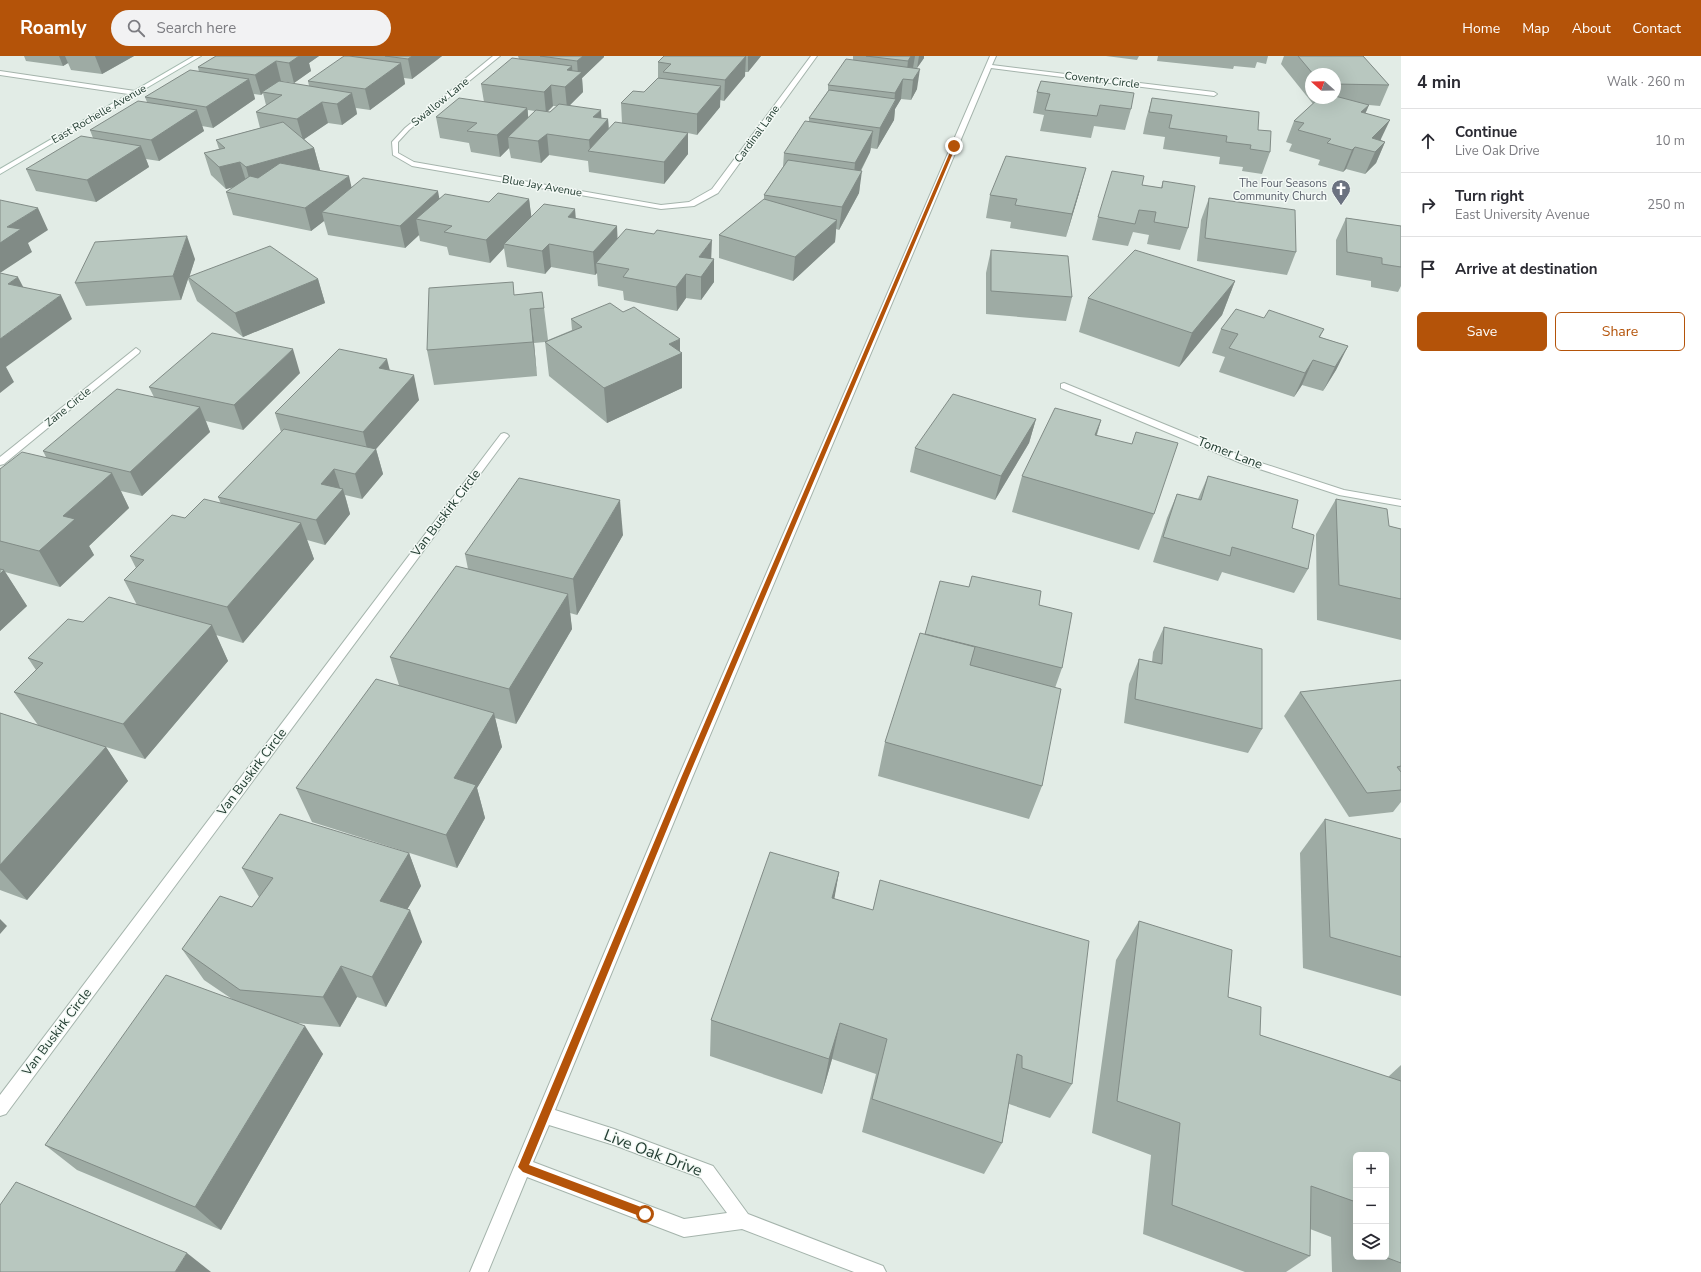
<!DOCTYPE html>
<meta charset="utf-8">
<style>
:root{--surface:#fff;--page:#f2f2f3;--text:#2b2b33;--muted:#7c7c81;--line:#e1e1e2;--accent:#b45309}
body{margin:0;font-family:"Nunito Sans",sans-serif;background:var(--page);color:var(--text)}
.controls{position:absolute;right:12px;bottom:12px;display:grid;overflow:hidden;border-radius:6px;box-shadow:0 4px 16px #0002}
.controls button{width:36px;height:36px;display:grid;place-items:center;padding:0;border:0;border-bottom:1px solid var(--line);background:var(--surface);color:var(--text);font:20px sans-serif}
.compass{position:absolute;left:1305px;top:12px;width:36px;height:36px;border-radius:50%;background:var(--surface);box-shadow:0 4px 16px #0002;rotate:290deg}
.stop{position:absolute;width:12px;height:12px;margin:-9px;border:3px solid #b45309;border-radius:50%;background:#fff}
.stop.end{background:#b45309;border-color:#fff;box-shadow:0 1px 4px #0008}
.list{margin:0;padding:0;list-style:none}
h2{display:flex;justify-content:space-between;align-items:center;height:52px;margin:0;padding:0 16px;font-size:17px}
h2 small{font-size:13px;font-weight:400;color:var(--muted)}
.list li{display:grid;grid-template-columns:26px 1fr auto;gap:12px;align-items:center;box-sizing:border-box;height:64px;padding:0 16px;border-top:1px solid var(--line)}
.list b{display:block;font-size:15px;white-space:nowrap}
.list p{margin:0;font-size:13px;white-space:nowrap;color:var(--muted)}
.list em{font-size:13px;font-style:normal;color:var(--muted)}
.actions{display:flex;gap:8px;padding:12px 16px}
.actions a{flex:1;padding:9px 0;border:1px solid var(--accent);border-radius:6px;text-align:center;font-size:14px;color:var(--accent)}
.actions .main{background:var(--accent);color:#fff}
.icon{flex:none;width:22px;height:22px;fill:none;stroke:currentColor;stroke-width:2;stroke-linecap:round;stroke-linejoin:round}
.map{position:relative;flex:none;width:1401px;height:1216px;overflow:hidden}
header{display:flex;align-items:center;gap:24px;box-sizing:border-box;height:56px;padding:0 20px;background:var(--accent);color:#fff}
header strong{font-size:19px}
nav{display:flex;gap:22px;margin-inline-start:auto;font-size:14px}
.search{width:280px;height:36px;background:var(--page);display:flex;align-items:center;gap:10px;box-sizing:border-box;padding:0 14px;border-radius:22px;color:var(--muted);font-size:15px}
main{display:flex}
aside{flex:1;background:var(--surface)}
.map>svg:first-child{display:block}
</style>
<header>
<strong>Roamly</strong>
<div class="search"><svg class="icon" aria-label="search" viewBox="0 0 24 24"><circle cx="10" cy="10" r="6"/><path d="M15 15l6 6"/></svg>Search here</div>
<nav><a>Home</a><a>Map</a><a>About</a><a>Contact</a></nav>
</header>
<main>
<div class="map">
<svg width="1401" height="1216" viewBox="0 0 1401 1216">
<rect width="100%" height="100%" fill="#e2ece6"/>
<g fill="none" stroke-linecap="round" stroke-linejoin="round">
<!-- lane casing -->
<g stroke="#a5b4ac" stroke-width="2">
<polygon id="lane" points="0,15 135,35 138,37 135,39 0,19"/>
</g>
<!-- street casing -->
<g stroke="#a5b4ac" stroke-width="2">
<g id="street">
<polygon points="493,0 500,0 409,74 398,86 398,97 414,106 661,149 689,146 712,133 811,0 817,0 718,137 694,150 661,153 412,110 393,99 392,86 405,72"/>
<path d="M990,0H996L992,9L1214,36L1217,38L1214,40L991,12L692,722L555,1054L614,1073L713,1110L748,1158L883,1210L886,1216H854L742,1173L684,1181L527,1121L488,1216H470L678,722ZM549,1069L614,1089L701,1122L727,1157L684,1163L533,1106Z"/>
<polygon points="136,292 140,295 139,297 4,408 0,409 0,401"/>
<polygon points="1064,327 1249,403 1344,434 1401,444 1401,450 1339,439 1241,407 1061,332 1061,328"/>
<polygon points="504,377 507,378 509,380 507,382 6,1058 0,1060 0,1039 501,378"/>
</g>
</g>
<!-- secondary casing -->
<g stroke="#a4baaf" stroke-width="2">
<polygon id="secondary" points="194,0 201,0 0,118 0,113"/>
</g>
<!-- lane -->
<use href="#lane" fill="#fff" fill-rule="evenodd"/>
<!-- street -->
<use href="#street" fill="#fff" fill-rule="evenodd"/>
<!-- secondary -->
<use href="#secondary" fill="#fff" fill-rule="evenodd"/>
</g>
<!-- wall -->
<g fill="#9eaba4" fill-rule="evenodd">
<polygon points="24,0 134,0 102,18 71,14 68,7 63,10 26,5"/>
<polygon points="216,0 319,0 309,7 311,15 294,27 281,25 280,26 309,30 308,25 353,1 353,0 442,0 412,23 404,22 405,28 370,54 356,52 357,58 342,69 328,67 304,83 314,92 320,114 319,114 352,132 439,142 489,146 529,143 531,160 576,163 617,170 617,182 714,203 714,226 701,244 686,242 677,255 624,244 623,235 598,230 597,217 595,219 551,211 545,218 507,211 504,192 490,207 449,199 447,191 420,185 419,179 405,192 328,179 324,165 311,175 233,159 226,136 233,131 226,133 211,119 204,97 219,93 216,84 260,72 256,56 266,49 263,37 261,39 254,38 255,43 213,72 202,70 204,75 159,105 146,103 149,111 96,146 36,135 26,113 93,82 90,74 147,46 145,41 199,16 198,11"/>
<path d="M518,0H604V1L582,22L583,36L570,49L601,63H608L609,73L622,67L621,47L644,36L658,22V6L664,0H761L748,16H745V20L724,45L720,44V51L697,79L688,77V98L664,128L589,116L588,105L549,99L541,107L511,102L509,92L500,101L471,96L469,87L440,82L436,61L484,46L481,28L519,3ZM553,50H557L550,56H547ZM528,54L535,55L528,62Z"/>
<polygon points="853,0 924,0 924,2 917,12 917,33 911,44 901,43 895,53 894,64 877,93 871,92 870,96 861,115 859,137 839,174 836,173 835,186 793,225 719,202 719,179 764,144 764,139 783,111 784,97 809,66 809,62 828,35 828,29 853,4"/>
<polygon points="1106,0 1139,0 1137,4"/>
<polygon points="1158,0 1268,0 1266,8 1257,6 1255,12 1234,10 1233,13 1157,5"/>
<path d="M1284,0H1363L1389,29L1380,50L1369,49L1365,57L1381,84L1385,86L1376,107L1365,118L1346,113L1343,116L1318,109L1320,104L1289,95L1292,88L1286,86L1294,65L1313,48L1281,8ZM1311,18H1335V42H1311Z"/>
<polygon points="1041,25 1131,53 1125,74 1094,70 1091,82 1040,75 1044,59 1033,57 1037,36"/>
<polygon points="1152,42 1258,74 1270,96 1262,118 1242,115 1243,111 1219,108 1220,101 1163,93 1165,81 1143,78 1146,63"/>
<polygon points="1163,125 1188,172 1180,194 1147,188 1149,179 1133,176 1128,190 1092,184 1098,161 1142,129 1161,132"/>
<polygon points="1080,134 1066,181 1010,172 1011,166 986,162 990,139"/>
<polygon points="1209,142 1296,196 1287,219 1197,205 1201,164"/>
<polygon points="1346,162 1401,170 1401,230 1398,236 1371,231 1371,225 1336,219 1336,184"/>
<polygon points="991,194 1072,241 1066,265 986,258 986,217"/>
<polygon points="195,203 189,221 318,223 325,247 243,281 197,245 188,223 181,244 86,250 75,227"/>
<polygon points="1235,225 1222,259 1179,311 1079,276 1088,242"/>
<polygon points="542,236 548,284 572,274 571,263 680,296 682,297 682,332 607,367 549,320 545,286 534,287 537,320 434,329 427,294 515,239"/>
<polygon points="1264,262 1324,273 1320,281 1348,290 1336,314 1323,335 1302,329 1294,341 1219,316 1225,301 1212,297 1221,273"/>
<polygon points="390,315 419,344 376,393 383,418 362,443 345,439 350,458 325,489 307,484 314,503 243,587 216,579 228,605 145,703 106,691 128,725 27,844 0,834 0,657 38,669 14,636 36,614 28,602 83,566 137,549 124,524 136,512 130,500 185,462 221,448 218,441 281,376 275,357"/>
<polygon points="300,317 243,374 206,365 210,376 142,440 121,435 129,452 89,490 94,499 60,531 5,516 27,550 0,575 0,413 46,401 43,395 154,341 149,331"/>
<polygon points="1036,363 1029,387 995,444 910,416 915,392"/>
<polygon points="1101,364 1097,379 1154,458 1139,494 1012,456 1022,420"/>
<polygon points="1208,420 1292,472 1308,513 1294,537 1222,516 1218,525 1153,506 1167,462 1177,438 1198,443"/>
<polygon points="1336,443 1389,470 1401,473 1401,584 1317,564 1316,478"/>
<polygon points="623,479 577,559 570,557 572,573 516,668 495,662 502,691 477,732 485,762 457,812 312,766 296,732 399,629 390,601 468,513 465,498"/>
<polygon points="1039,549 1062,612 1055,632 1042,730 1029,763 878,720 885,686 925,578"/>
<polygon points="1164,571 1262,673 1248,697 1124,667 1129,628 1139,603 1152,606 1153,596"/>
<polygon points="1401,624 1401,746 1393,756 1349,761 1284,660 1300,636"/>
<polygon points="1325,763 1401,783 1401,940 1303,912 1300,797"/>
<polygon points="409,797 421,830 407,853 422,886 386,951 357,941 340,971 297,967 323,998 221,1174 77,1114 45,1089 232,943 204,924 182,893 252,851 259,841 242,812"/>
<polygon points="839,816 834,842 1072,1028 1050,1062 1009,1048 1002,1087 984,1118 862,1076 876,1018 832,1003 822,1038 710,1000 711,964"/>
<path d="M1139,865L1228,941L1260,979L1388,1021L1401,1009V1216H1332L1331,1181L1310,1173V1200L1286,1216H1245L1143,1178L1151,1099L1092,1077L1116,904ZM1356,1099H1386V1201H1356Z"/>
</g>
<!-- shaded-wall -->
<g fill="#818b86">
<polygon points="59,0 65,0 68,7 63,10"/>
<polygon points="95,0 134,0 102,18"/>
<polygon points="299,0 319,0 309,7 311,15 294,27 289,7"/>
<polygon points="412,0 442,0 412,23 408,3"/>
<polygon points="583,0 604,0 604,1 582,22 583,36 567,52 565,31 567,14 572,10 573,24 578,19 577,5"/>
<polygon points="746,0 745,20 724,45 725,24"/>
<polygon points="748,0 761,0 748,16"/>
<polygon points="911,0 915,0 913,12 906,23 908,5"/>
<polygon points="919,0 924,0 924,2 917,12"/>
<polygon points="276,5 281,25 265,36 262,36 263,37 261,39 255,19"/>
<polygon points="401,7 405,28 370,54 365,33"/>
<polygon points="920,13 917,33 911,44 913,24"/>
<polygon points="249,23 255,43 213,72 206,51"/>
<polygon points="903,23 901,43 895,53 894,64 877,93 880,72 894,48 895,37"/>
<polygon points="551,29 553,50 546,57 544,36"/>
<polygon points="721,30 720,51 697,79 697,58"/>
<polygon points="352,37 357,58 342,69 337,48"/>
<polygon points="322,46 328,67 303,84 297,63"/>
<polygon points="1369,49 1360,70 1361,56"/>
<polygon points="527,52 530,73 508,81 509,92 500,101 497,79"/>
<polygon points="197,54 204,75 159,105 151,84"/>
<polygon points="601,54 602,70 608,63 609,85 590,95 589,84 593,61"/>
<polygon points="1390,64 1380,85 1372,82"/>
<polygon points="873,75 870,96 853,129 855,107"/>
<polygon points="688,77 688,98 664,128 664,106"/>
<polygon points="547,78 549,99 541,107 538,85"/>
<polygon points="1385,86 1376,107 1365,118 1375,96"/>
<polygon points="141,90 149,111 96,146 87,124"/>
<polygon points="1355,91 1346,113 1343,116 1352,94"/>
<polygon points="314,92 320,114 252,133 246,111"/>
<polygon points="240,106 247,128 226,133 219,111"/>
<polygon points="1086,112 1080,134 1066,181 1072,158"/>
<polygon points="862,115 859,137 839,174 842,151"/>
<polygon points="349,120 354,142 322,156 324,165 311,175 305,152"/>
<polygon points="438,135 442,157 416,163 419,179 405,192 400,170"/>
<polygon points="529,143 532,165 504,188 504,192 490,207 486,184"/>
<polygon points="38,152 48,174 28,187 32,196 0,217 0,187 7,171"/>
<polygon points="575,153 577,176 568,161"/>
<polygon points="837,164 835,186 793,225 795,201"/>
<polygon points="617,170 618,192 596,207 597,217 595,219 593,196"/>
<polygon points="187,180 195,203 189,222 188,221 188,223 181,244 173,220"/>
<polygon points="712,184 711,207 714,203 714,226 701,244 701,221 699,201"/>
<polygon points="549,188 551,211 545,218 542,195"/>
<polygon points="686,218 686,242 677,255 676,231"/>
<polygon points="18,221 30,244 8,228"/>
<polygon points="318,223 325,247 243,281 235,257"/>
<polygon points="1235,225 1222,259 1179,311 1192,277"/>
<polygon points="61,239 72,263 6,311 14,326 0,337 0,283"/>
<polygon points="530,253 534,287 537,320 533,286"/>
<polygon points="680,283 680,298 682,297 682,332 607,367 604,332 669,288"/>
<polygon points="1348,290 1336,314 1323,335 1335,311"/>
<polygon points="293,293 300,317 243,374 234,349"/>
<polygon points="387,303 393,327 379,312"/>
<polygon points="1313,304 1302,329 1294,341 1305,317"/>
<polygon points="414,319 419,344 369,401 363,376"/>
<polygon points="200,351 210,376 142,440 130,416"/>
<polygon points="1036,363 1029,387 995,444 1001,420"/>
<polygon points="1101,364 1090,399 1095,379"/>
<polygon points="376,393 383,418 362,443 355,418"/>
<polygon points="334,413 341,435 343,433 350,458 325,489 316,464 321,428"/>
<polygon points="112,417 129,452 89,490 94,499 60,531 39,495 63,460"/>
<polygon points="620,444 623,479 577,559 573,523"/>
<polygon points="301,467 314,503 243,587 227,551"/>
<polygon points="4,514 27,550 0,575 0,518"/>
<polygon points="568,538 572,573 516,668 509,633"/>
<polygon points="212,569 228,605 145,703 123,668"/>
<polygon points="494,657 502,691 477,732 485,762 457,812 446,779 454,722"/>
<polygon points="106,691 128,725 27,844 0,814 0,809"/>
<polygon points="409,797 421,830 394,876 380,845"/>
<polygon points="839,816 832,856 832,842"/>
<polygon points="410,854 422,886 386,951 372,921"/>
<polygon points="0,863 7,870 0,878"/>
<polygon points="341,910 357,941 340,971 323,941"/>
<polygon points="840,967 832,1003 822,1038 829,1003"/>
<polygon points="305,970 323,998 221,1174 195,1151"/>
<polygon points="187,1197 211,1216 175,1216"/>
</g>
<!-- building -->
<g fill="#b8c7bf" stroke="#818b86">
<polygon points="216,0 299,0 289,7 276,5 255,19 198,11"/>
<polygon points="344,0 349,0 401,7 365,33 308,25"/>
<polygon points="385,0 412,0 408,3"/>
<polygon points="540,0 583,0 577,5"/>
<polygon points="664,0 746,0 725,24 663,16 671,8 658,6"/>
<polygon points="866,0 911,0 908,5"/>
<polygon points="1298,0 1363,0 1389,29 1335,28 1335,18 1313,18"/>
<polygon points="512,2 572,10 567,14 582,16 565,31 551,29 544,36 481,28"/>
<polygon points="846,3 920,13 913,24 903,23 895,37 828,29"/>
<polygon points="190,14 249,23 206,51 145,41"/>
<polygon points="658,22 721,30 697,58 621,47 633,35 644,36"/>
<polygon points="279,25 352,37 337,48 322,46 297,63 256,56 282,39 262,36"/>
<polygon points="1041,25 1134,37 1131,53 1100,49 1097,60 1045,54 1050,38 1037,36"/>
<polygon points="829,34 896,43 880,72 809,62"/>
<polygon points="1335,40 1369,49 1361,56 1390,64 1372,82 1385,86 1375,96 1355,91 1352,94 1327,87 1331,83 1298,74 1304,67 1294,65 1319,42 1335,42"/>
<polygon points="459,42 527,52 497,79 467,75 477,67 436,61"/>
<polygon points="1152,42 1259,56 1258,74 1271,75 1270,96 1250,93 1251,89 1226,86 1227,80 1169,72 1172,59 1149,56"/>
<polygon points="138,45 197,54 151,84 90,74"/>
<polygon points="559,48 601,54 593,61 608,63 589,84 547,78 538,85 508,81 536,54 550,56"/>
<polygon points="805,65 873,75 855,107 784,97"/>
<polygon points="283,66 314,92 246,111 240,106 219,111 204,97 225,92 216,84"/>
<polygon points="615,66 688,77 664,106 588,95"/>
<polygon points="81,80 141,90 87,124 26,113"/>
<polygon points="1006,100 1086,112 1072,158 1015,149 1017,143 990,139"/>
<polygon points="788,104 862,115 842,151 764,139"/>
<polygon points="280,107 349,120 305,152 226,136 250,120 258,122"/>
<polygon points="1112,115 1144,120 1142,129 1162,132 1163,125 1195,130 1188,172 1154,166 1156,156 1139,154 1135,168 1098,161"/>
<polygon points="363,122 438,135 400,170 322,156"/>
<polygon points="498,137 529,143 486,184 444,176 452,170 416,163 445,138 489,146"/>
<polygon points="1209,142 1295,154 1296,196 1205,182"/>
<polygon points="764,143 837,164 795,201 719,179"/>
<polygon points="0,144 38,152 7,171 21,173 0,187"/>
<polygon points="544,148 575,153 568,161 617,170 593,196 549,188 542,195 504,188"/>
<polygon points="1346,162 1401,170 1401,211 1382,208 1382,202 1347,196"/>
<polygon points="626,173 654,178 657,174 712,184 699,201 714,203 701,221 686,218 676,231 623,221 629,213 596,207"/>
<polygon points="187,180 173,220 75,227 95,186"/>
<polygon points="270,190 318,223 235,257 188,221"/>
<polygon points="991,194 1068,200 1072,241 991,235"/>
<polygon points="1135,194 1235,225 1192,277 1088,242"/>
<polygon points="0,217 18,221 8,228 61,239 0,283"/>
<polygon points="513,226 514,239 542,236 544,252 530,253 533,286 427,294 429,232"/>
<polygon points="610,247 623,256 634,251 680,283 669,288 682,297 604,332 545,286 582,271 571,263"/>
<polygon points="1236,253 1264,262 1269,254 1324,273 1319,281 1348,290 1335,311 1313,304 1305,317 1229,292 1238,278 1221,273"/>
<polygon points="212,277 293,293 234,349 149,331"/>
<polygon points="339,293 387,303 379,312 414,319 363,376 275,357"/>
<polygon points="117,333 200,351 130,416 43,395"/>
<polygon points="953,338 1036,363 1001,420 915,392"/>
<polygon points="1055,352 1101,364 1095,379 1132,388 1136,376 1178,387 1154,458 1022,420"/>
<polygon points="284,373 376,393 355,418 334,413 321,428 343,433 316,464 218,441"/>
<polygon points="22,396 112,417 63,460 75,463 39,495 0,485 0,413"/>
<polygon points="1208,420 1298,444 1292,472 1314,479 1308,513 1232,491 1230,500 1163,481 1177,438 1201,444"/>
<polygon points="519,422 620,444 573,523 465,498"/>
<polygon points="204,443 301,467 227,551 124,524 144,504 130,500 172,459 185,462"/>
<polygon points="1336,443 1387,453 1389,470 1401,473 1401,543 1339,529"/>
<polygon points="456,510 568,538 509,633 390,601"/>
<polygon points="0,513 4,514 0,518"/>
<polygon points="972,520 1041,535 1039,549 1072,557 1062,612 925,578 940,525 969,531"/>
<polygon points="109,541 212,569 123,668 14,636 43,607 28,602 68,563 83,566"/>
<polygon points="1164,571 1262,593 1262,673 1135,643 1139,603 1162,608"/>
<polygon points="920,577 975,591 970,609 1061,633 1042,730 885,686"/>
<polygon points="376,623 494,657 454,722 476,729 446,779 296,732"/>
<polygon points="1401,624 1401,710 1397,711 1401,716 1401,734 1367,737 1300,636"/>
<polygon points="0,657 106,691 0,809"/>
<polygon points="280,758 409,797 380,845 410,854 372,921 341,910 323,941 240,934 182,893 220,840 252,851 273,822 242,812"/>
<polygon points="1325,763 1401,783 1401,901 1330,881"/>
<polygon points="770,796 839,816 832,842 873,854 880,824 1089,885 1072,1028 1022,1012 1022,1000 1017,998 1002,1087 872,1043 887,983 840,967 829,1003 711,964"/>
<polygon points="1139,865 1232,894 1228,941 1261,951 1260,979 1401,1025 1401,1207 1385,1201 1386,1201 1386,1099 1356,1099 1356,1146 1311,1130 1310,1200 1172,1149 1180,1067 1117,1045"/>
<polygon points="166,919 305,970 195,1151 45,1089"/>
<polygon points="16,1126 187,1197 175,1216 0,1216 0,1149"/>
</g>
<!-- route -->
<polygon fill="#b45309" points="953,89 956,90 688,722 529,1109 649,1154 650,1158 645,1162 523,1116 518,1111 681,722"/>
<!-- icons -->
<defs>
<g id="church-pin" transform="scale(1)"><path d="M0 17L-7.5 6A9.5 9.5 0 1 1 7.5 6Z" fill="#6b7280" stroke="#f3f9f5"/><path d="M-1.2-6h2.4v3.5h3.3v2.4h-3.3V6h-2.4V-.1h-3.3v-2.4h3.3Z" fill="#fff"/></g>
</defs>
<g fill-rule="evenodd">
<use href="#church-pin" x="1341" y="133"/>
</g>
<g text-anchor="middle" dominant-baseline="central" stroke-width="3" stroke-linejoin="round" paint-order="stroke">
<!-- far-street labels -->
<g font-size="11" fill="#233d32" stroke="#f3f9f5">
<text transform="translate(1102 24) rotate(7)">Coventry Circle</text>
<text transform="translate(440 46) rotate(-39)">Swallow Lane</text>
<text transform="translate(99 58) rotate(-30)">East Rochelle Avenue</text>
<text transform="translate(757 78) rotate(-54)">Cardinal Lane</text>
<text transform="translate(542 130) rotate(10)">Blue Jay Avenue</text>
<text transform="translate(68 351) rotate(-39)">Zane Circle</text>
</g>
<!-- far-worship labels -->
<g font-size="11" fill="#5b616d" stroke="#f3f9f5" text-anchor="end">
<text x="1327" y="127">The Four Seasons<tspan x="1327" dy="13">Community Church</tspan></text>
</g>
<!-- street labels -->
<g font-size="13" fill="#233d32" stroke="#f3f9f5">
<text transform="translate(1230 397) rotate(21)">Tomer Lane</text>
<text transform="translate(446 457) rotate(-53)">Van Buskirk Circle</text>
<text transform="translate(252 716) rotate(-53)">Van Buskirk Circle</text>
<text transform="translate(57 976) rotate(-53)">Van Buskirk Circle</text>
</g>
<!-- near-street labels -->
<g font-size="16" fill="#233d32" stroke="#f3f9f5">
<text transform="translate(653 1097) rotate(21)">Live Oak Drive</text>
</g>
</g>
</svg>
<div class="controls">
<button>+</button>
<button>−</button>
<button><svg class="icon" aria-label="layers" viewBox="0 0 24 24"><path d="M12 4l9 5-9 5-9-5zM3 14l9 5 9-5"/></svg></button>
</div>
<svg class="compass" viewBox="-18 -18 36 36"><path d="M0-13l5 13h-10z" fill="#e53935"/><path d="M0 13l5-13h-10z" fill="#7c7c81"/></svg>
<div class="stop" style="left:645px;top:1158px"></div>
<div class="stop end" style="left:954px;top:90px"></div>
</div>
<aside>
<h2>4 min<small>Walk · 260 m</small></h2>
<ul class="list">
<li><svg class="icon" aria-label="ahead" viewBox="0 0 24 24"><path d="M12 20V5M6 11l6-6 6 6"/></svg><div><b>Continue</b><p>Live Oak Drive</p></div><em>10 m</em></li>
<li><svg class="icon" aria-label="right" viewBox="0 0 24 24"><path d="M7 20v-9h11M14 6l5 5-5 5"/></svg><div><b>Turn right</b><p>East University Avenue</p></div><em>250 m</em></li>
<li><svg class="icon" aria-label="arrive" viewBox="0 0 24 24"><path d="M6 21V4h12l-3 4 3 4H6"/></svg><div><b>Arrive at destination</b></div></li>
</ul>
<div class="actions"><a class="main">Save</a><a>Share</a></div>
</aside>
</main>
